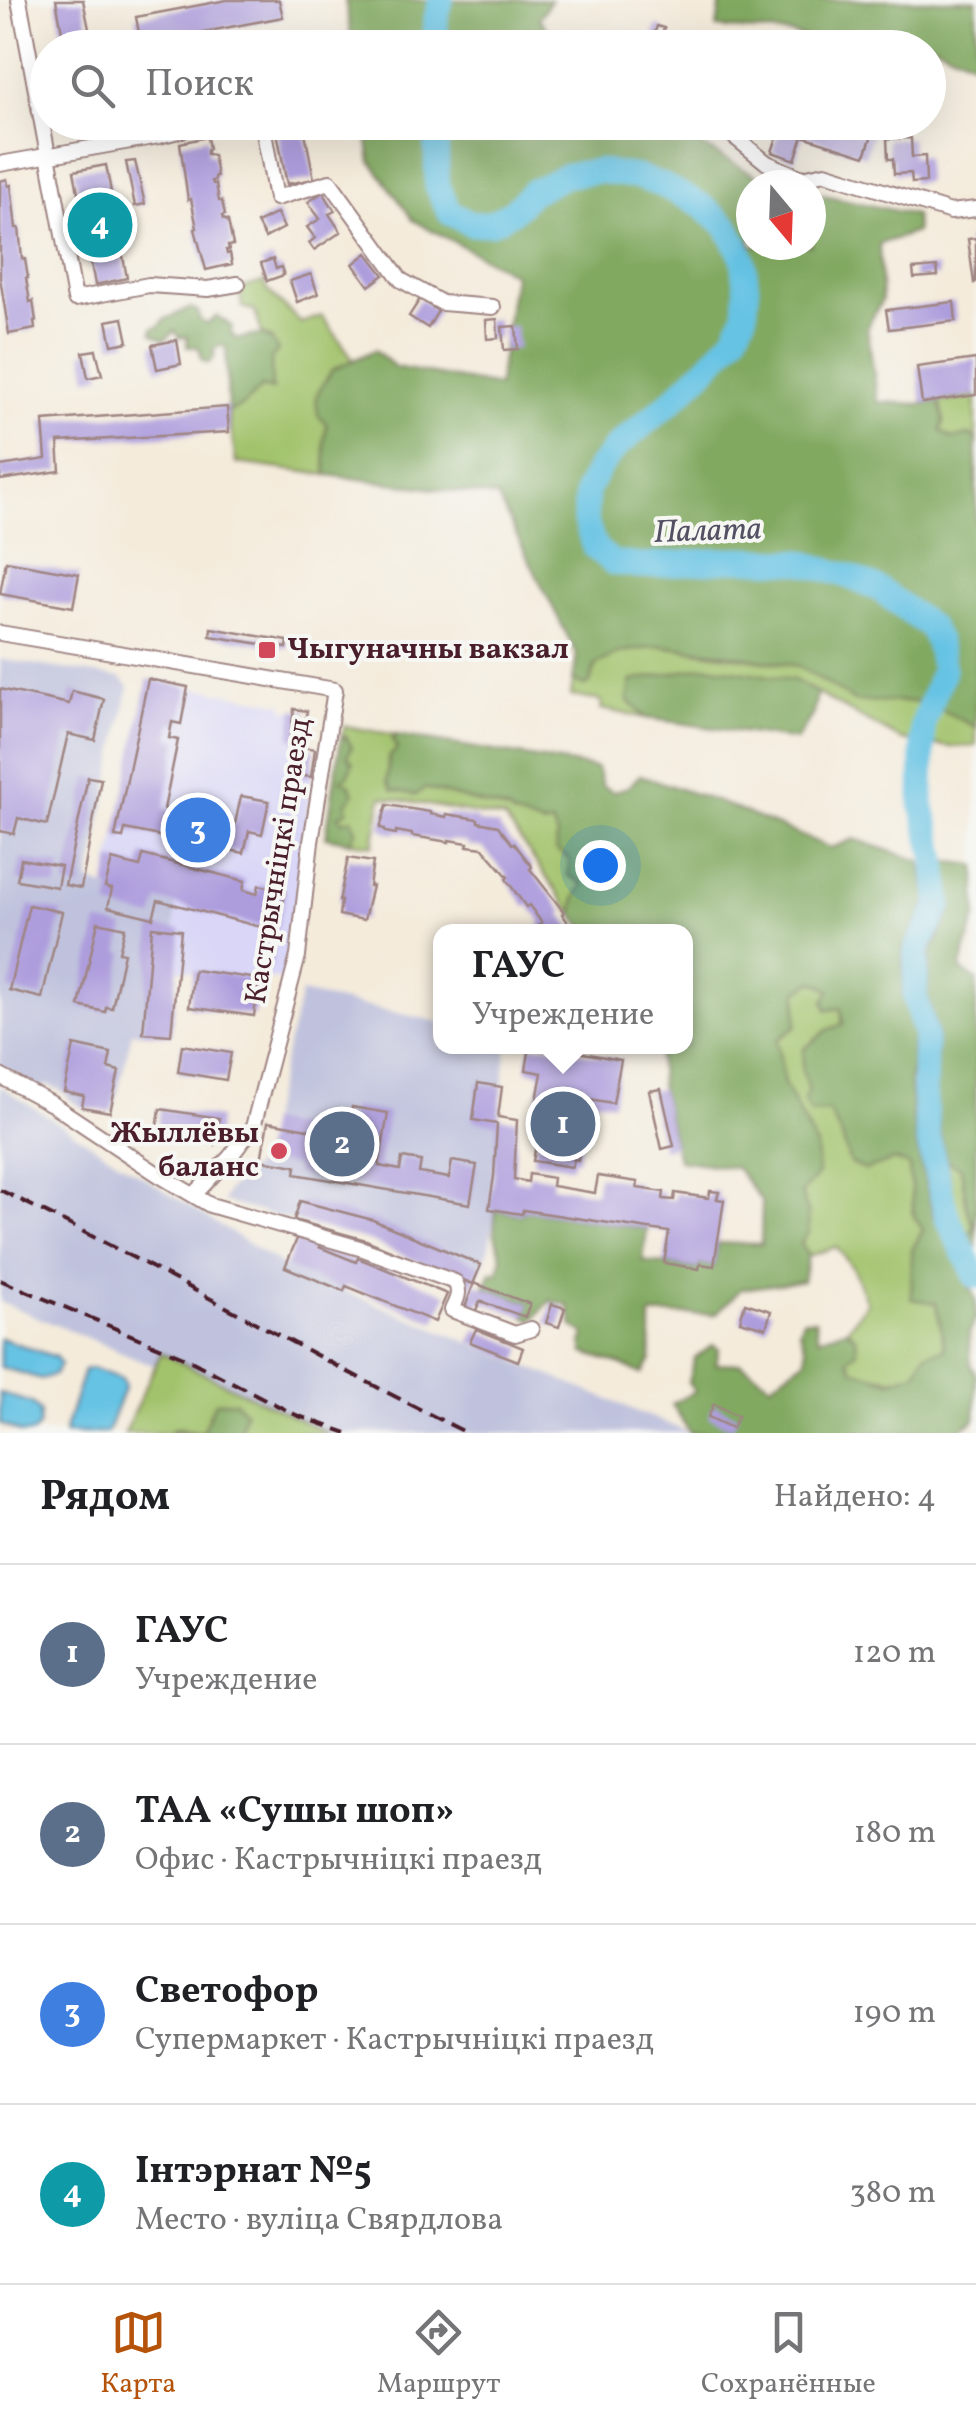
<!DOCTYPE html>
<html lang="ru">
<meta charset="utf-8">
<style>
:root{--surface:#fff;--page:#f6f6f6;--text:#202124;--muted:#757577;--line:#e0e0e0;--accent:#b45309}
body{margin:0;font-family:Vollkorn,serif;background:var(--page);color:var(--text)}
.compass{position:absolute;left:736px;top:170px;width:90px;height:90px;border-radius:50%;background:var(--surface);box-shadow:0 10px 40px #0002;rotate:161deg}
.you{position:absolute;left:600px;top:865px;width:35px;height:35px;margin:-25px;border:8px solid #fff;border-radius:50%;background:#1a73e8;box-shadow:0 0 0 15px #1a73e833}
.badge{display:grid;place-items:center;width:65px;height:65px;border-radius:50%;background:var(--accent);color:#fff;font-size:32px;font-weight:700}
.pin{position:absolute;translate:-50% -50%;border:5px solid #fff;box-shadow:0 2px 10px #0006}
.popup{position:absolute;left:433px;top:924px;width:260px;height:130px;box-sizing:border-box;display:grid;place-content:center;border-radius:20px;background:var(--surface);filter:drop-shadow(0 2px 8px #0005);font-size:32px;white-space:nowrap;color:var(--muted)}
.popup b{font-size:38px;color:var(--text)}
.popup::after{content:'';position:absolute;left:50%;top:100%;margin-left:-20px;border:20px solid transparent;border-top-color:var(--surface)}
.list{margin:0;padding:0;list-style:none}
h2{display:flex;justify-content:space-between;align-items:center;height:130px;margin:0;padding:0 40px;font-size:42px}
h2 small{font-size:32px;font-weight:400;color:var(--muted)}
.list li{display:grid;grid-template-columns:65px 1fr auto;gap:30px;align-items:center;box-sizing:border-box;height:180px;padding:0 40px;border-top:2px solid var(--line)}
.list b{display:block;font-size:38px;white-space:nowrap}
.list p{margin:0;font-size:32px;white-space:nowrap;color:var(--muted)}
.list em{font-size:32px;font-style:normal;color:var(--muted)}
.icon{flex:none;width:55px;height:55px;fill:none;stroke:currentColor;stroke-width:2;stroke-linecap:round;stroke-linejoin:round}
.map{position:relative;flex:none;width:976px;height:1433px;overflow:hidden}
.search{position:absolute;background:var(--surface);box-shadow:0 10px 40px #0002;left:30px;right:30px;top:30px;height:110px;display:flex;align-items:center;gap:25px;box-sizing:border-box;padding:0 35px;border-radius:55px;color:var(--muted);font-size:38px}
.sheet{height:850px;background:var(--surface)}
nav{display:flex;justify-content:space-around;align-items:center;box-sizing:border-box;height:140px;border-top:2px solid var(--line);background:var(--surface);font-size:28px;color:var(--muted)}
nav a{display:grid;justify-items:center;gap:5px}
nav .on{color:var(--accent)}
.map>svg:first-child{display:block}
</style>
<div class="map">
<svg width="976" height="1433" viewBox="0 0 976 1433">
<rect width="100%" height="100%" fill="#f6f6f2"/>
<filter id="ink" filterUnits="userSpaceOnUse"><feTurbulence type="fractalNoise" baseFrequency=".01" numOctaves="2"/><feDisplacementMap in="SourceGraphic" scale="20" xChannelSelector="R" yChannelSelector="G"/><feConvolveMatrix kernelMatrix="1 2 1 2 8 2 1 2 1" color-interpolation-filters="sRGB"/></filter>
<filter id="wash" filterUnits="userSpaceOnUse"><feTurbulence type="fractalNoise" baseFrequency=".0048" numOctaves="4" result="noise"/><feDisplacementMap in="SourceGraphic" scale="40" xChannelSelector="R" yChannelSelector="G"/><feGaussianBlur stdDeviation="2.25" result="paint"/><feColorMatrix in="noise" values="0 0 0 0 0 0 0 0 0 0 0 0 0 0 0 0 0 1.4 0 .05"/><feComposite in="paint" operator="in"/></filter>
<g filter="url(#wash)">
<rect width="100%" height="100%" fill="#f4ebdb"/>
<!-- built -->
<polygon fill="#d9d6f7" points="148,679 284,704 284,710 307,711 302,747 315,749 289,959 285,979 259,979 177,969 174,929 175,905 105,887"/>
<!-- industrial -->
<g fill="#c0c2dd">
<polygon points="0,659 121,678 129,687 89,881 105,887 176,905 174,929 181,930 171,1035 132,1032 114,1109 110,1112 82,1107 70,1100 64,1092 48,1085 40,1089 0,1065"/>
<polygon points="301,993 440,1022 440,1046 507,1047 489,1208 496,1210 487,1255 473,1285 366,1240 223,1202 228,1190 261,1160 268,1122"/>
<polygon points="0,1086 285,1267 690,1433 330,1433 161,1353 155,1366 0,1302"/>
</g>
<!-- green -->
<g fill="#a2c36c" stroke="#76714c" stroke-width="2.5">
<path d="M264,282L267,290L301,323L322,316L354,360L332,370L327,425L324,442L327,475L236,463L228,412C263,397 269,375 272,339L262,334L255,311L242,307L240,293L245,287Z"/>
<polygon points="976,397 976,440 970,435 952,439 941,431 944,420 940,402"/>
<polygon points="660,646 799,666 855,701 925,702 976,727 976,746 950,747 902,740 794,681 628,700 646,718 601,709 602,701 571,696 573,681 585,686 594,673 596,664 621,652"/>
<polygon points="345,726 397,735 392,739 397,749 388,758 387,781 425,788 552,824 584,884 576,897 573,914 505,819 382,797 373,845 351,842 356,831 351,819 342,821 339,815 347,811 339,780 347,756 347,737 341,738"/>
<path d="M814,981L830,990L824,1001L828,1010L841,1008L843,1025L802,1070L809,1090L829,1111L842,1137L850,1163L865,1170L894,1160L909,1166L914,1216L923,1230L912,1250L936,1303L945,1349C905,1382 904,1385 854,1370L848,1359L856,1338L847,1329L867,1303L852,1267L836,1247L808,1256L799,1244L808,1212L801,1193L816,1146L784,1084L777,1040L796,1026L798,991Z"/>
<polygon points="946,1160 961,1168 967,1208 974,1226 967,1240 957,1213"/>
<polygon points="161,1353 324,1431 330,1433 239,1433 245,1412 202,1432 175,1429 169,1433 124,1433"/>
</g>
<!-- forest -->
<g fill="#81a960" stroke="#666446" stroke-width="2.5">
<polygon points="345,0 551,0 539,18 560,47 353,47"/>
<polygon points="721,0 976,0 976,64 910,33 873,47 844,48 791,34 717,28"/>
<polygon points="365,123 561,123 689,139 770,183 781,185 751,185 751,245 811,245 811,192 915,215 916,232 879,244 882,300 867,328 878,402 921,404 940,402 944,420 941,431 952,439 970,435 976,440 976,727 925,702 855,701 799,666 716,652 660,646 621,652 596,664 590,683 585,686 573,681 577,655 497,497 327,475 324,442 327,425 318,415 316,396 332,370 375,350 395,367 498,386 514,274 413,220 371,161"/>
<path d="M190,308L198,311L200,320L207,324L217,316L232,326L231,334L238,339C259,335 267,329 278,351L271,359L272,390L262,387L242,406L228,412L226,348L222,345L213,350L215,356L209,363L202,360L199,347H187V336L180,338L175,331L164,340L152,333L153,328L159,326L165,319Z"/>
<polygon points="708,666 794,680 817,693 813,714 796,740 646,718 628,700 631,681"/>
<polygon points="397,735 597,768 602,786 613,792 628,787 640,775 729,806 831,848 854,839 921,861 928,901 903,948 903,999 914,1024 910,1084 915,1139 933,1214 967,1278 976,1301 976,1318 969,1334 971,1365 976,1375 975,1419 956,1433 690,1433 672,1404 695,1391 688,1382 695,1358 713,1345 719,1349 716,1364 741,1363 771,1384 806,1359 806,1348 799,1330 803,1319 815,1320 818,1338 847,1329 856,1338 857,1352 848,1359 854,1370 891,1381 917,1372 925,1354 945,1349 936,1303 911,1299 912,1250 923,1230 914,1216 909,1166 894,1160 865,1170 850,1163 842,1137 829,1111 810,1113 804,1100 809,1090 802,1070 804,1049 827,1030 843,1024 841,1008 827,1010 824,1001 830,990 814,981 798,991 796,1026 777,1040 784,1084 816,1146 818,1174 801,1194 808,1212 809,1232 800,1244 808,1256 803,1281 741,1289 716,1314 651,1315 651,1360 642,1374 622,1365 584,1353 582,1343 585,1334 573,1327 568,1305 550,1301 533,1320 525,1317 529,1303 485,1287 491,1272 498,1272 502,1257 494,1232 496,1210 522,1214 523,1210 647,1229 643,1261 699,1269 700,1264 714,1266 718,1243 761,1244 762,1202 736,1168 678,1160 660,1085 658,1047 686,1046 686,932 586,931 573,914 576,897 583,884 568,875 569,859 556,850 557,836 552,824 544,826 512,815 510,811 425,788 416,795 392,790 387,782 389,757 397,749 392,739"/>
<polygon points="346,737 352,747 347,756 353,762 348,776 341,780 350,785 354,794 347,802 347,811 339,815 342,821 352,818 356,831 351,842 326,837 341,738"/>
<polygon points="945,861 976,865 976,917 960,970 976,979 976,1257 967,1240 974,1226 967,1208 961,1168 946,1160 940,1136 935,1091 937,1034 927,995 930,955 951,912"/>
<polygon points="235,1401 245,1412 239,1433 169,1433 174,1429 202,1432 215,1402"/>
</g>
<!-- water -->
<g fill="#66c3e4" stroke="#587188" stroke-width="2.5">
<polygon points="0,1338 56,1357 60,1364 54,1375 41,1379 0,1367"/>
<polygon points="91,1368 122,1379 125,1386 107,1433 64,1433 84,1370"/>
<polygon points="0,1393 32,1403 40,1412 39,1426 33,1433 22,1433 0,1424"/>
</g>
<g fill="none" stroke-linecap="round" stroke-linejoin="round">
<!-- river -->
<g stroke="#66c3e4" stroke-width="25">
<polyline points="435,48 436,19 441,0"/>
<polyline points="436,122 437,186 450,213 472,224 491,223 513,211 531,192 567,175 599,171 638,177 664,186 701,205 727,226 743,257 747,290 745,315 735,336 709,365 673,400 616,447 598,469 587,490 585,520 595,548 613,563 640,566 740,559 801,562 845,575 879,589 930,627 937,641 943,670 923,724 922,804 935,854 940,906 917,949 915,996 925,1035 924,1092 928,1138 947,1217 976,1276"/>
</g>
</g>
<g id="blocks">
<!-- building -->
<g fill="#ae9ddd">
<polygon points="56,0 83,0 93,48 65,48"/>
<polygon points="227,0 279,0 283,17 141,44 136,17"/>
<polygon points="657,26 664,28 657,48 649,48"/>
<polygon points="634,33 647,44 644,48 622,48"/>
<polygon points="287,40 289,48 256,48 256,46"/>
<polygon points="275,122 303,122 314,179 287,184"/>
<polygon points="782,122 865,122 875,126 865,156 803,136 795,160 772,152"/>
<polygon points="207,137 209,149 207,150 207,154 213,155 217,176 215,176 215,180 212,181 213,184 216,184 219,201 222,201 225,215 222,216 223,219 228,221 233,245 228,246 229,250 226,250 227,254 230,253 232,264 206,270 195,229 197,228 191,199 188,200 180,143"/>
<polygon points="911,138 912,157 925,156 926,182 912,183 911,173 894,174 893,159 888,159 887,139"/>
<polygon points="135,161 145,204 135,206 126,162"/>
<polygon points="106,165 127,278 95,285 74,171"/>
<polygon points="7,179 8,186 11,185 16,228 19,228 22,259 25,259 28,278 26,278 30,302 33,301 36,321 34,321 35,329 9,334 0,278 0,181"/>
<polygon points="323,192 335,211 329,214 341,232 314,250 309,243 315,238 307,227 320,219 308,202"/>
<polygon points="277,213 284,228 265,238 257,223"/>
<polygon points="976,238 976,282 974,283 968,239"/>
<polygon points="367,253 384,275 369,286 353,264"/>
<polygon points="273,259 276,269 281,267 284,275 267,281 261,263"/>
<polygon points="937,267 938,276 914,278 913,269"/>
<polygon points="311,274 318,294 297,302 290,281"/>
<polygon points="420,299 438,311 428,328 409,316"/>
<polygon points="954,302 956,321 889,329 886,310"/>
<polygon points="123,318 128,342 112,345 107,321"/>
<polygon points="497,319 498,338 487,339 486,320"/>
<polygon points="516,326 518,349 504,350 502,327"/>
<polygon points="177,340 181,364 157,369 152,345"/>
<polygon points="96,350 102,375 88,378 83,352"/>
<polygon points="976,359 976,395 922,403 917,367"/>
<polygon points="227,407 229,432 58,442 60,471 0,480 0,466 46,459 43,421"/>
<polygon points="6,561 79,574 73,607 0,594"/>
<polygon points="211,628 288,641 287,648 210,636"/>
<polygon points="148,679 188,687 181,724 172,722 169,738 178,740 164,809 235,824 241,796 269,801 262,834 249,831 244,853 125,829 123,838 115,837"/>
<polygon points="0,689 69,704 72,691 104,699 95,740 68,734 47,825 18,818 14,834 0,831"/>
<polygon points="294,709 307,711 302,740 290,738"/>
<polygon points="302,747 315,749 311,777 297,775"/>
<polygon points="88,777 101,779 81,888 65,885"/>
<polygon points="387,805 430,812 430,814 446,817 446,814 478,819 478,822 498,826 512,844 514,843 532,867 530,869 564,912 562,914 575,932 544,932 539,925 542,923 529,905 526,907 506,879 508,877 483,848 467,846 468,843 449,840 449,842 412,836 412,834 396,831 396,834 385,832 385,829 380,828"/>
<polygon points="143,855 245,881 243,890 257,894 259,885 286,891 276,931 158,900 153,918 108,907 112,889 105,887 112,860 140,867"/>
<polygon points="348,858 373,862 369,886 372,886 364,920 339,915 341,901 339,901"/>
<polygon points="21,859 61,866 57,887 17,880"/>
<polygon points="29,905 62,912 42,998 9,990"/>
<polygon points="98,922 125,928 119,952 124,953 112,1008 106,1007 105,1012 79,1006"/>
<polygon points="152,927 181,930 171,1035 143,1033"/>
<polygon points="261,945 274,948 270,969 257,966"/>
<polygon points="194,970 259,979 254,1016 189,1007"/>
<polygon points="74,1045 111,1053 108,1068 119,1071 110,1112 82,1107 84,1096 64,1092"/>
<polygon points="182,1045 231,1053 226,1080 178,1072"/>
<polygon points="530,1046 546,1046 621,1060 613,1103 589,1099 578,1160 574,1159 572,1167 533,1161 544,1101 537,1100 542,1073 526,1070"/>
<polygon points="478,1083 502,1087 498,1117 517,1120 514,1179 528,1182 529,1174 553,1178 552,1186 595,1193 598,1176 638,1182 637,1188 664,1192 663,1199 674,1200 675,1193 709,1198 710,1191 719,1192 717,1199 724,1200 714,1266 700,1264 699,1269 664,1263 669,1232 523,1210 522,1214 489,1209 494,1176 497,1124 473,1120"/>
<polygon points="661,1089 674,1146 662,1149 649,1091"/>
<polygon points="352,1107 388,1113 379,1166 400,1170 402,1158 421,1161 419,1173 449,1178 452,1161 477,1165 470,1204 295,1174 296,1166 261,1160 268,1122 347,1136"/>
<polygon points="160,1109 219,1118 215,1145 156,1136"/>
<polygon points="300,1201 373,1220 481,1265 473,1284 366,1240 294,1220"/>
<polygon points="299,1234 321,1243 319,1247 356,1262 358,1258 447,1294 435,1322 346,1286 344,1291 285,1267"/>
<polygon points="474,1283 530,1304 525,1317 480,1301 473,1317 463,1313"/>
<polygon points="745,1303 771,1311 766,1328 740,1321"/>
<polygon points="552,1304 565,1308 559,1327 546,1323"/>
<polygon points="476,1329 523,1348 518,1361 470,1342"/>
<polygon points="714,1404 738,1416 732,1428 708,1417"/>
</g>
</g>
</g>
<g filter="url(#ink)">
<use href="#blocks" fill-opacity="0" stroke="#9f8583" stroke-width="2.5"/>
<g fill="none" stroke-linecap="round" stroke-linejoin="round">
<!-- minor casing -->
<g stroke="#9f8583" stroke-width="18">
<g id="minor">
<polyline points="19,0 75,299 149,285 208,289 238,284"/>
<polyline points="262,122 276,198 330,182 401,280 442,303 493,307"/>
<polyline points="698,122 726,130 767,163 802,178 825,173 951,212 976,209"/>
<polyline points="0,164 159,136 213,122"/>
<polyline points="0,633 335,690 311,842 298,956 253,1127 230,1157 194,1195"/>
<path d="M0,1076L52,1104L159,1175L210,1205L363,1249L455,1282C461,1292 457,1299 452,1310L515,1334L531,1329"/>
</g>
</g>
<!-- minor -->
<use href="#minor" stroke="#fff" stroke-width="14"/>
<!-- rail -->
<g stroke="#4a1f2b" stroke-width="4" stroke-dasharray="15 8" stroke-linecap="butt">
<path d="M0,1190C158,1267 310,1355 467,1433"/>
<polyline points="0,1280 181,1356 296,1415 347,1433"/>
</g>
</g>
</g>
<!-- markers -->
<g fill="#d1495b" stroke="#f6f6f2" stroke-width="4">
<rect x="257" y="640" width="20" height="20" rx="5"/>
<circle cx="279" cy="1151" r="10"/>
</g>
<g text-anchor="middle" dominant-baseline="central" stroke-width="8" stroke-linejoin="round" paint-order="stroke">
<!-- poi labels -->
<g font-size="30" font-weight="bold" fill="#4a1f2b" stroke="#f6f6f2" text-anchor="start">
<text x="287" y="650">Чыгуначны вакзал</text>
<text x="259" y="1134" text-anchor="end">Жыллёвы<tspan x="259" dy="34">баланс</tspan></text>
</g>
<!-- street labels -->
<g font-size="30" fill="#4a1f2b" stroke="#f6f6f2">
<text transform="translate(279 861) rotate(-81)">Кастрычніцкі праезд</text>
</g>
<!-- water labels -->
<g font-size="32" font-style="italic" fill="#525062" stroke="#f6f6f2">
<text transform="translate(708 532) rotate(-2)">Палата</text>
</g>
</g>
</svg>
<svg class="compass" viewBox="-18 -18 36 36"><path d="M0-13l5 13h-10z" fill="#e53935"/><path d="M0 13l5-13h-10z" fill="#757577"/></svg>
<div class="you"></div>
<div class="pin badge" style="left:563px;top:1124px;background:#5c6f8a">1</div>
<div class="popup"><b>ГАУС</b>Учреждение</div>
<div class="pin badge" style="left:342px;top:1144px;background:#5c6f8a">2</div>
<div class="pin badge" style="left:198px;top:830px;background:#3f7fe0">3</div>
<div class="pin badge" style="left:100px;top:225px;background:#0f9aa8">4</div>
<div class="search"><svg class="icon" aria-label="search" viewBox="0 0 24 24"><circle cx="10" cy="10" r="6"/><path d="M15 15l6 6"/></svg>Поиск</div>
</div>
<section class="sheet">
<h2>Рядом<small>Найдено: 4</small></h2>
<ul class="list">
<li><span class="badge" style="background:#5c6f8a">1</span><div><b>ГАУС</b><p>Учреждение</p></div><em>120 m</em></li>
<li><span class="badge" style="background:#5c6f8a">2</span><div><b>ТАА «Сушы шоп»</b><p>Офис · Кастрычніцкі праезд</p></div><em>180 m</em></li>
<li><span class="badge" style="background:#3f7fe0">3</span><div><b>Светофор</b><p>Супермаркет · Кастрычніцкі праезд</p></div><em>190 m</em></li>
<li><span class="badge" style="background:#0f9aa8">4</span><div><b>Інтэрнат №5</b><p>Место · вуліца Свярдлова</p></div><em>380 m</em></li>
</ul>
</section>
<nav>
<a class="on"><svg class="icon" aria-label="map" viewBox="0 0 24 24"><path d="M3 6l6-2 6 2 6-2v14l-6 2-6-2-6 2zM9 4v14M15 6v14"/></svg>Карта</a>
<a><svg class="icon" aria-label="directions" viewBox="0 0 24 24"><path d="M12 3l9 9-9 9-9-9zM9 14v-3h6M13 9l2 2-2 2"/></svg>Маршрут</a>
<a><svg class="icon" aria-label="saved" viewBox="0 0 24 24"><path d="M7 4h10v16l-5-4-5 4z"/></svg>Сохранённые</a>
</nav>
